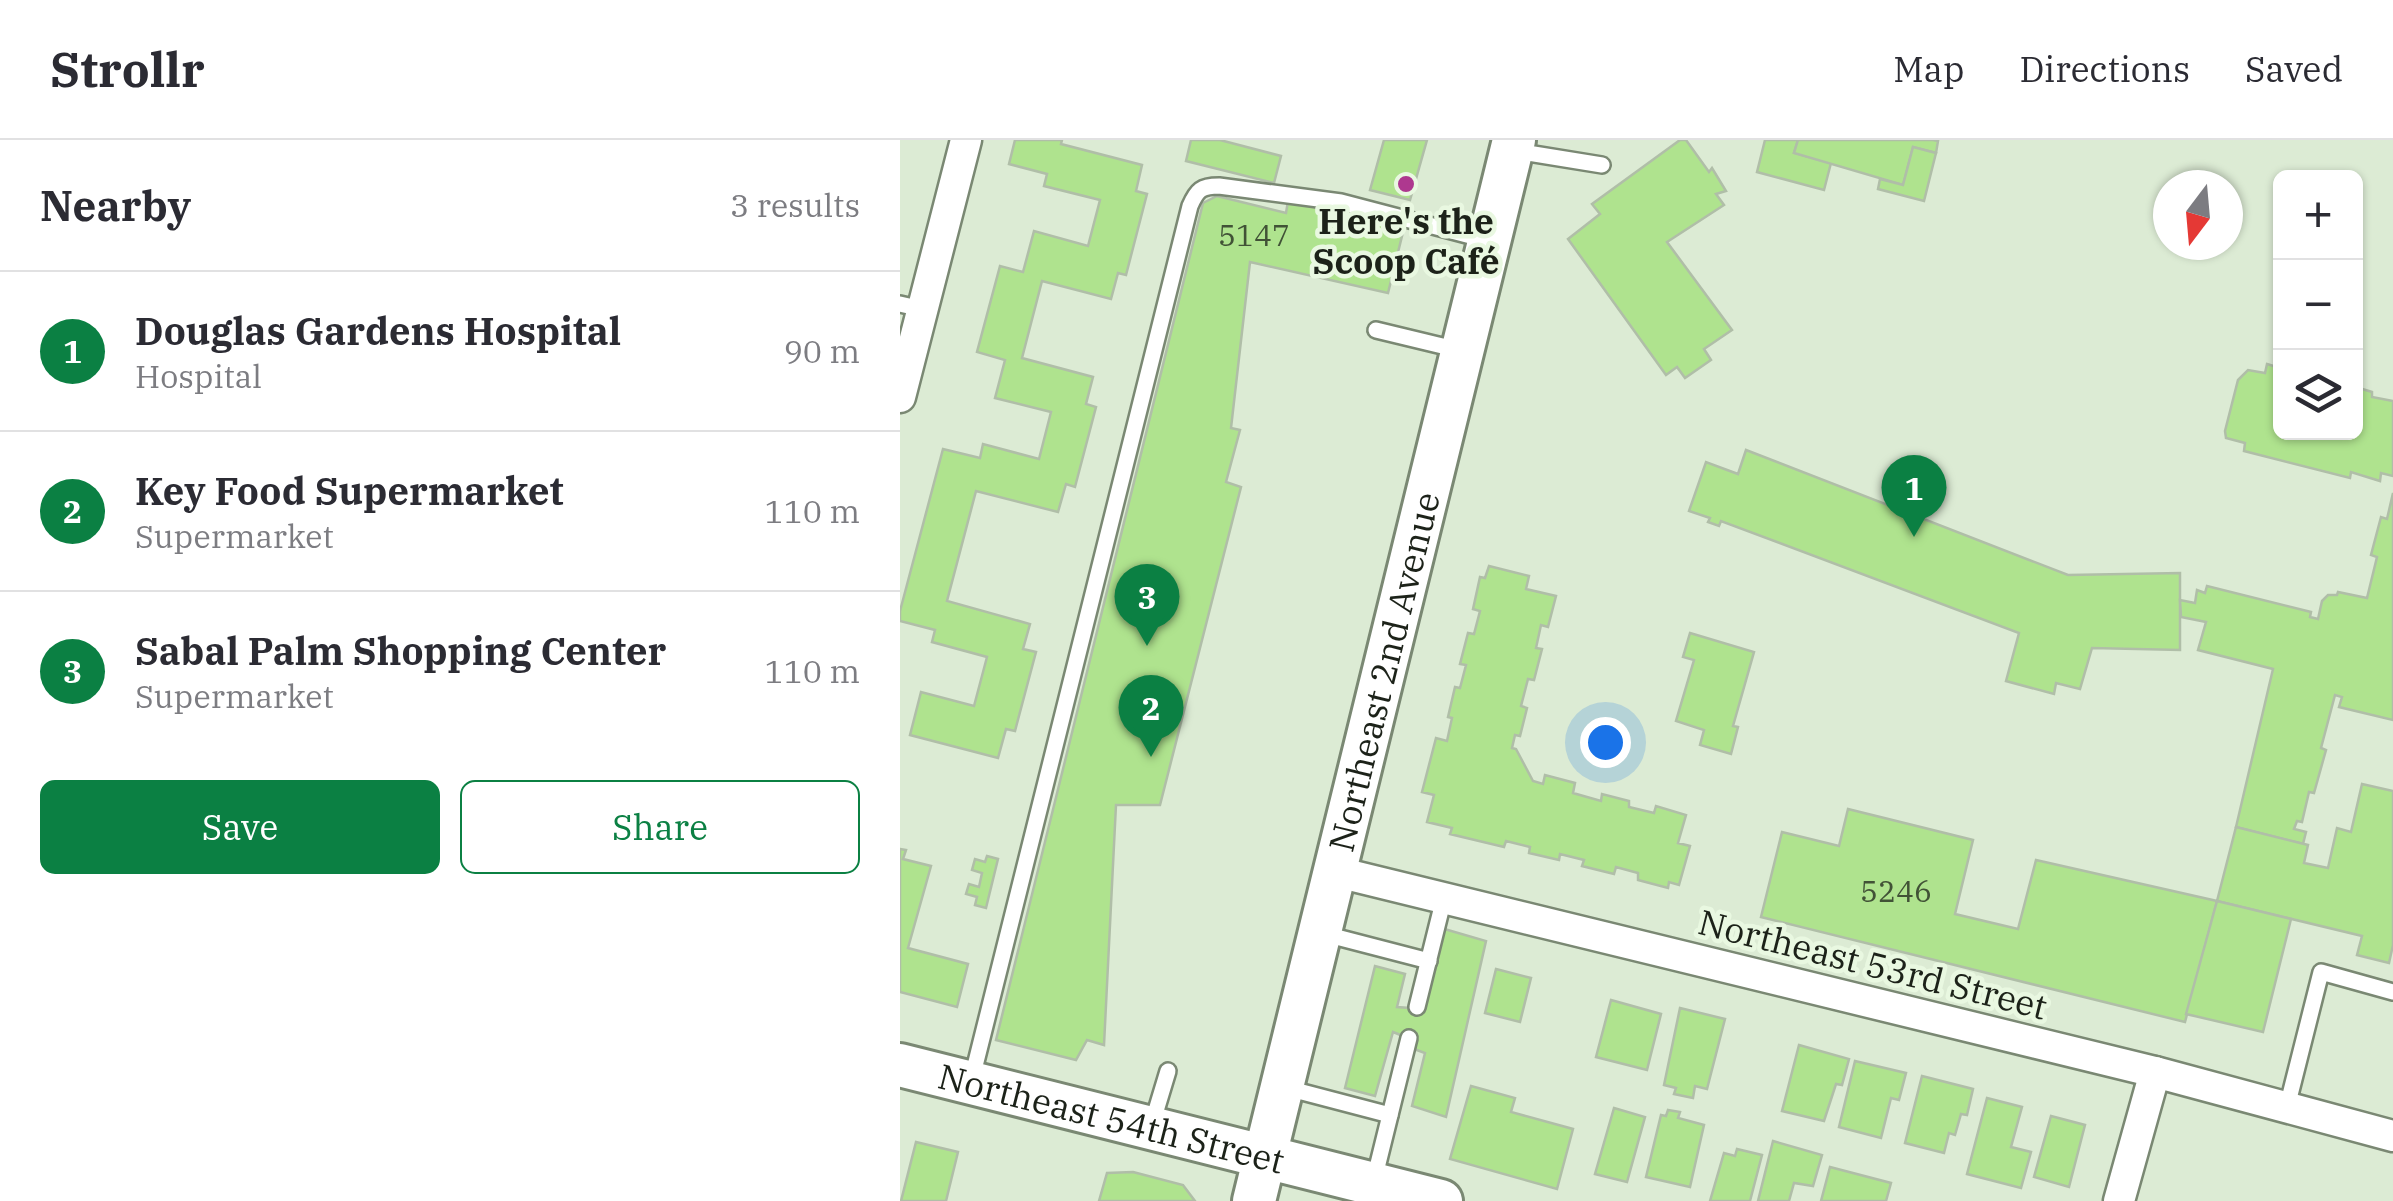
<!DOCTYPE html>
<meta charset="utf-8">
<style>
:root{--surface:#fff;--page:#f7f7f7;--text:#2b2b33;--muted:#7c7c81;--line:#e1e1e2;--accent:#0b8043}
body{margin:0;font-family:"IBM Plex Serif",serif;background:var(--page);color:var(--text)}
.controls{position:absolute;right:30px;top:30px;display:grid;overflow:hidden;border-radius:15px;box-shadow:0 2px 8px #0004}
.controls button{width:90px;height:90px;display:grid;place-items:center;padding:0;border:0;border-bottom:2px solid var(--line);background:var(--surface);color:var(--text);font:50px sans-serif}
.compass{position:absolute;left:1253px;top:30px;width:90px;height:90px;border-radius:50%;background:var(--surface);box-shadow:0 2px 8px #0004;rotate:196deg}
.you{position:absolute;left:705px;top:602px;width:35px;height:35px;margin:-25px;border:8px solid #fff;border-radius:50%;background:#1a73e8;box-shadow:0 0 0 15px #1a73e833}
.badge{display:grid;place-items:center;width:65px;height:65px;border-radius:50%;background:var(--accent);color:#fff;font-size:32px;font-weight:700}
.pin{position:absolute;translate:-50% -82px;filter:drop-shadow(0 2px 5px #0008)}
.pin::after{content:'';position:absolute;top:52px;width:35px;height:30px;background:inherit;clip-path:polygon(0 0,100% 0,50% 100%)}
.list{margin:0;padding:0;list-style:none}
h2{display:flex;justify-content:space-between;align-items:center;height:130px;margin:0;padding:0 40px;font-size:42px}
h2 small{font-size:32px;font-weight:400;color:var(--muted)}
.list li{display:grid;grid-template-columns:65px 1fr auto;gap:30px;align-items:center;box-sizing:border-box;height:160px;padding:0 40px;border-top:2px solid var(--line)}
.list b{display:block;font-size:38px;white-space:nowrap}
.list p{margin:0;font-size:32px;white-space:nowrap;color:var(--muted)}
.list em{font-size:32px;font-style:normal;color:var(--muted)}
.actions{display:flex;gap:20px;padding:30px 40px}
.actions a{flex:1;padding:22px 0;border:2px solid var(--accent);border-radius:15px;text-align:center;font-size:35px;color:var(--accent)}
.actions .main{background:var(--accent);color:#fff}
.icon{flex:none;width:55px;height:55px;fill:none;stroke:currentColor;stroke-width:2;stroke-linecap:round;stroke-linejoin:round}
.map{position:relative;flex:none;width:1493px;height:1061px;overflow:hidden}
header{display:flex;align-items:center;gap:60px;box-sizing:border-box;height:140px;padding:0 50px;background:var(--surface);border-bottom:2px solid var(--line)}
header strong{font-size:48px}
nav{display:flex;gap:55px;margin-inline-start:auto;font-size:35px}
main{display:flex}
aside{flex:1;background:var(--surface)}
.map>svg:first-child{display:block}
</style>
<header>
<strong>Strollr</strong>
<nav><a>Map</a><a>Directions</a><a>Saved</a></nav>
</header>
<main>
<aside>
<h2>Nearby<small>3 results</small></h2>
<ul class="list">
<li><span class="badge">1</span><div><b>Douglas Gardens Hospital</b><p>Hospital</p></div><em>90 m</em></li>
<li><span class="badge">2</span><div><b>Key Food Supermarket</b><p>Supermarket</p></div><em>110 m</em></li>
<li><span class="badge">3</span><div><b>Sabal Palm Shopping Center</b><p>Supermarket</p></div><em>110 m</em></li>
</ul>
<div class="actions"><a class="main">Save</a><a>Share</a></div>
</aside>
<div class="map">
<svg width="1493" height="1061" viewBox="0 0 1493 1061">
<rect width="100%" height="100%" fill="#dcebd4"/>
<!-- building -->
<g fill="#afe38e" stroke="#b0bea8" stroke-width="2.5">
<polygon points="115,0 162,0 161,4 242,25 236,51 247,54 226,135 218,133 211,159 142,141 122,218 193,237 186,264 196,267 175,347 166,344 158,372 76,351 47,461 130,484 123,509 136,512 115,591 106,589 98,618 10,595 21,552 74,566 87,517 32,502 35,490 0,481 0,471 43,309 80,318 83,304 139,319 151,272 95,258 105,220 77,212 100,126 123,132 134,91 188,106 200,60 144,46 147,34 109,24"/>
<polygon points="291,0 320,0 381,16 374,43 286,21"/>
<polygon points="484,0 527,0 510,60 470,50"/>
<polygon points="780,0 786,0 809,32 812,28 826,51 816,54 824,65 767,102 832,190 804,209 811,220 785,238 777,227 766,235 668,99 700,74 692,64"/>
<polygon points="865,0 898,0 894,13 931,23 924,50 857,32"/>
<polygon points="898,0 1033,0 1038,1 1036,13 1013,7 1003,45 894,13"/>
<polygon points="1013,7 1036,13 1024,61 978,49 980,39 1003,45"/>
<polygon points="317,56 386,73 388,61 504,88 488,153 350,122 331,288 340,290 326,342 341,347 260,665 216,665 204,905 187,900 176,920 96,900 303,63"/>
<polygon points="1367,224 1380,228 1380,292 1456,292 1456,247 1472,252 1472,257 1493,261 1493,336 1481,333 1480,341 1451,332 1450,338 1344,311 1345,303 1326,298 1325,291 1338,240 1348,230 1365,233"/>
<polygon points="846,310 1168,435 1280,433 1280,510 1192,508 1180,549 1156,543 1154,554 1106,541 1119,493 821,381 819,386 808,382 810,378 789,371 806,322 838,334"/>
<polygon points="1493,353 1493,580 1439,567 1442,557 1435,555 1421,608 1426,610 1414,653 1409,652 1402,682 1397,681 1394,689 1406,692 1403,704 1336,687 1373,529 1298,510 1306,482 1281,477 1280,460 1295,463 1297,450 1305,453 1307,446 1411,472 1410,477 1418,479 1422,461 1428,455 1437,455 1438,452 1467,458 1477,417 1471,415 1481,377 1487,379"/>
<polygon points="589,426 629,436 626,449 656,456 648,487 641,485 636,508 642,509 634,540 628,539 621,566 627,568 620,596 615,595 612,608 616,609 633,641 643,644 645,635 675,643 673,653 701,661 702,654 729,661 729,667 754,673 756,666 786,675 778,703 790,706 779,745 769,742 768,748 738,740 738,733 716,727 714,734 682,726 684,720 660,714 659,720 629,713 630,707 606,701 604,707 550,694 552,688 527,682 534,655 522,652 536,598 547,601 552,578 548,577 555,547 560,548 566,525 560,524 568,493 574,494 580,471 573,469 580,437 585,438"/>
<polygon points="790,493 854,512 833,586 838,587 831,614 800,605 804,590 776,581 794,520 783,517"/>
<polygon points="1462,644 1493,651 1493,805 1489,823 1457,815 1462,796 1317,761 1336,687 1408,705 1404,723 1428,728 1437,688 1451,692"/>
<polygon points="948,669 1073,700 1055,774 1118,789 1136,720 1317,761 1285,882 861,777 882,692 939,706"/>
<polygon points="0,709 6,710 3,719 31,726 8,808 68,824 57,867 0,852"/>
<polygon points="87,716 98,719 86,768 75,765 77,757 66,754 69,744 79,747 82,733 72,730 75,719 85,722"/>
<polygon points="1317,761 1391,779 1363,892 1286,874"/>
<polygon points="541,788 586,801 546,977 512,966 525,913 514,909 513,900 493,892 475,956 445,948 475,826 505,834 497,867 524,869"/>
<polygon points="596,829 631,838 620,882 585,873"/>
<polygon points="711,860 761,874 747,930 696,917"/>
<polygon points="780,868 825,879 807,949 795,946 793,958 774,954 776,948 764,945"/>
<polygon points="899,905 949,919 942,945 936,944 924,981 882,971"/>
<polygon points="955,921 1006,933 999,960 991,958 981,998 939,987"/>
<polygon points="1022,936 1073,949 1067,975 1061,974 1055,995 1049,993 1044,1013 1005,1003"/>
<polygon points="571,946 615,958 611,972 673,989 657,1049 550,1019"/>
<polygon points="1087,958 1122,967 1111,1007 1131,1012 1121,1048 1067,1034"/>
<polygon points="714,968 745,977 727,1042 695,1034"/>
<polygon points="768,970 780,972 778,978 804,985 790,1047 746,1037 761,975 766,976"/>
<polygon points="1151,976 1185,985 1169,1047 1134,1037"/>
<polygon points="873,1001 922,1015 913,1046 894,1043 889,1061 858,1061"/>
<polygon points="16,1002 58,1012 46,1061 1,1061"/>
<polygon points="837,1009 862,1015 850,1061 810,1061 824,1013 835,1016"/>
<polygon points="930,1027 991,1043 986,1061 921,1061"/>
<polygon points="233,1032 283,1045 295,1061 199,1061 207,1033"/>
</g>
<g fill="none" stroke-linecap="round" stroke-linejoin="round">
<!-- lane casing -->
<g stroke="#7a8873" stroke-width="20">
<g id="lane">
<polyline points="615,11 702,25"/>
<polyline points="0,164 22,169"/>
<polyline points="476,190 559,210"/>
<polyline points="421,793 529,821"/>
<polyline points="517,867 544,758"/>
<path d="M72,938L290,66C297,50 301,46 319,46L441,62L586,100"/>
<polyline points="383,947 490,975"/>
<polyline points="1387,967 1421,832 1493,852"/>
<polyline points="252,984 268,931"/>
<polyline points="474,1040 509,898"/>
</g>
</g>
<!-- street casing -->
<g stroke="#7a8873" stroke-width="35">
<g id="street">
<polyline points="0,257 66,0"/>
<polyline points="433,731 1255,932 1493,996"/>
<polyline points="1219,1061 1255,932"/>
</g>
</g>
<!-- secondary casing -->
<g stroke="#7a8873" stroke-width="48">
<g id="secondary">
<path id="s1" d="M0,925L541,1061"/>
<path id="s2" d="M354,1061L614,0"/>
</g>
</g>
<!-- lane -->
<use href="#lane" stroke="#fff" stroke-width="15"/>
<!-- street -->
<use href="#street" stroke="#fff" stroke-width="30"/>
<!-- secondary -->
<use href="#secondary" stroke="#fff" stroke-width="42"/>
</g>
<!-- markers -->
<circle fill="#ae388f" stroke="#e9f8e1" stroke-width="4" cx="506" cy="44" r="10"/>
<g text-anchor="middle" dominant-baseline="central" stroke-width="9" stroke-linejoin="round" paint-order="stroke">
<!-- number labels -->
<g font-size="30" fill="#415236">
<text x="354" y="94">5147</text>
<text x="996" y="750">5246</text>
</g>
<!-- poi labels -->
<g font-size="35" font-weight="bold" fill="#1c2219" stroke="#e9f8e1">
<text x="506" y="81">Here's the<tspan x="506" dy="40">Scoop Café</tspan></text>
</g>
<!-- street labels -->
<g font-size="35" fill="#1c2219" stroke="#e9f8e1">
<text stroke="none"><textPath href="#s2" startOffset="545">Northeast 2nd Avenue</textPath></text>
<text transform="translate(973 824) rotate(14)">Northeast 53rd Street</text>
<text stroke="none"><textPath href="#s1" startOffset="218">Northeast 54th Street</textPath></text>
</g>
</g>
</svg>
<div class="controls">
<button>+</button>
<button>−</button>
<button><svg class="icon" aria-label="layers" viewBox="0 0 24 24"><path d="M12 4l9 5-9 5-9-5zM3 14l9 5 9-5"/></svg></button>
</div>
<svg class="compass" viewBox="-18 -18 36 36"><path d="M0-13l5 13h-10z" fill="#e53935"/><path d="M0 13l5-13h-10z" fill="#7c7c81"/></svg>
<div class="you"></div>
<div class="pin badge" style="left:1014px;top:397px">1</div>
<div class="pin badge" style="left:251px;top:617px">2</div>
<div class="pin badge" style="left:247px;top:506px">3</div>
</div>
</main>
